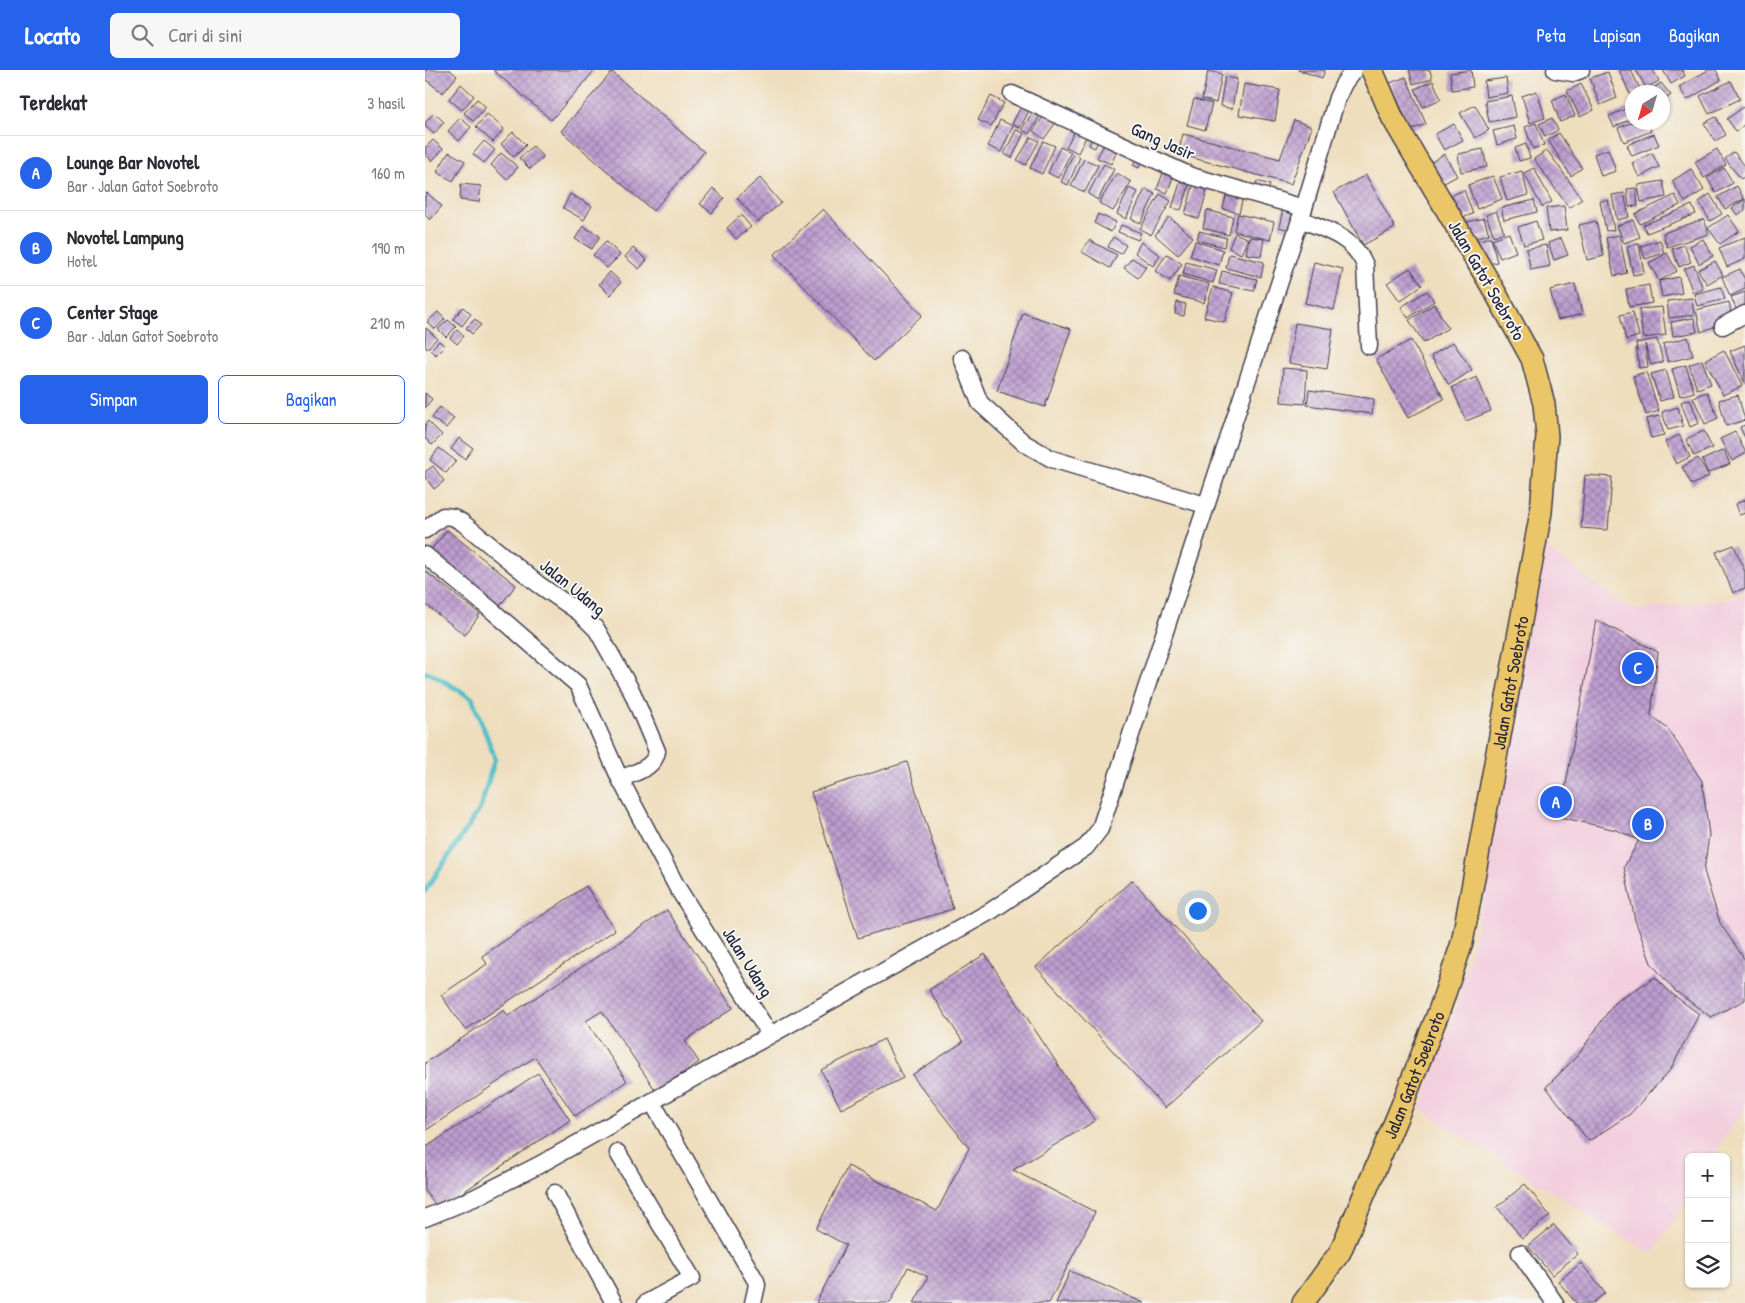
<!DOCTYPE html>
<html lang="id">
<meta charset="utf-8">
<style>
:root{--surface:#fff;--page:#f7f7f7;--text:#2b2b33;--muted:#7c7c81;--line:#e1e1e2;--accent:#2563eb}
body{margin:0;font-family:"Patrick Hand",sans-serif;background:var(--page);color:var(--text)}
.controls{position:absolute;right:15px;bottom:15px;display:grid;overflow:hidden;border-radius:8px;box-shadow:0 1px 4px #0004}
.controls button{width:45px;height:45px;display:grid;place-items:center;padding:0;border:0;border-bottom:1px solid var(--line);background:var(--surface);color:var(--text);font:25px sans-serif}
.compass{position:absolute;left:1200px;top:15px;width:45px;height:45px;border-radius:50%;background:var(--surface);box-shadow:0 1px 4px #0004;rotate:217deg}
.you{position:absolute;left:772px;top:840px;width:18px;height:18px;margin:-12px;border:4px solid #fff;border-radius:50%;background:#1a73e8;box-shadow:0 0 0 8px #1a73e833}
.badge{display:grid;place-items:center;width:32px;height:32px;border-radius:50%;background:var(--accent);color:#fff;font-size:16px;font-weight:700}
.pin{position:absolute;translate:-50% -50%;border:2px solid #fff;box-shadow:0 1px 5px #0006}
.list{margin:0;padding:0;list-style:none}
h2{display:flex;justify-content:space-between;align-items:center;height:65px;margin:0;padding:0 20px;font-size:21px}
h2 small{font-size:16px;font-weight:400;color:var(--muted)}
.list li{display:grid;grid-template-columns:32px 1fr auto;gap:15px;align-items:center;box-sizing:border-box;height:75px;padding:0 20px;border-top:1px solid var(--line)}
.list b{display:block;font-size:19px;white-space:nowrap}
.list p{margin:0;font-size:16px;white-space:nowrap;color:var(--muted)}
.list em{font-size:16px;font-style:normal;color:var(--muted)}
.actions{display:flex;gap:10px;padding:15px 20px}
.actions a{flex:1;padding:11px 0;border:1px solid var(--accent);border-radius:8px;text-align:center;font-size:18px;color:var(--accent)}
.actions .main{background:var(--accent);color:#fff}
.icon{flex:none;width:28px;height:28px;fill:none;stroke:currentColor;stroke-width:2;stroke-linecap:round;stroke-linejoin:round}
.map{position:relative;flex:none;width:1320px;height:1233px;overflow:hidden}
header{display:flex;align-items:center;gap:30px;box-sizing:border-box;height:70px;padding:0 25px;background:var(--accent);color:#fff}
header strong{font-size:24px}
nav{display:flex;gap:28px;margin-inline-start:auto;font-size:18px}
.search{width:350px;height:45px;background:var(--page);display:flex;align-items:center;gap:12px;box-sizing:border-box;padding:0 18px;border-radius:8px;color:var(--muted);font-size:19px}
main{display:flex}
aside{flex:1;background:var(--surface)}
.map>svg:first-child{display:block}
</style>
<header>
<strong>Locato</strong>
<div class="search"><svg class="icon" aria-label="search" viewBox="0 0 24 24"><circle cx="10" cy="10" r="6"/><path d="M15 15l6 6"/></svg>Cari di sini</div>
<nav><a>Peta</a><a>Lapisan</a><a>Bagikan</a></nav>
</header>
<main>
<aside>
<h2>Terdekat<small>3 hasil</small></h2>
<ul class="list">
<li><span class="badge">A</span><div><b>Lounge Bar Novotel</b><p>Bar · Jalan Gatot Soebroto</p></div><em>160 m</em></li>
<li><span class="badge">B</span><div><b>Novotel Lampung</b><p>Hotel</p></div><em>190 m</em></li>
<li><span class="badge">C</span><div><b>Center Stage</b><p>Bar · Jalan Gatot Soebroto</p></div><em>210 m</em></li>
</ul>
<div class="actions"><a class="main">Simpan</a><a>Bagikan</a></div>
</aside>
<div class="map">
<svg width="1320" height="1233" viewBox="0 0 1320 1233">
<defs>
<pattern id="building-cross-hatch" width="8" height="8" patternUnits="userSpaceOnUse" patternTransform="scale(1.25)"><rect width="8" height="8" fill="#be9dcf"/><path d="M0 0l8 8M0 8l8-8" fill="none" stroke="#9a80a9"/></pattern>
</defs>
<rect width="100%" height="100%" fill="#f6f6f2"/>
<filter id="ink" filterUnits="userSpaceOnUse"><feTurbulence type="fractalNoise" baseFrequency=".02" numOctaves="2"/><feDisplacementMap in="SourceGraphic" scale="10" xChannelSelector="R" yChannelSelector="G"/><feConvolveMatrix kernelMatrix="1 2 1 2 8 2 1 2 1" color-interpolation-filters="sRGB"/></filter>
<filter id="wash" filterUnits="userSpaceOnUse"><feTurbulence type="fractalNoise" baseFrequency=".0096" numOctaves="4" result="noise"/><feDisplacementMap in="SourceGraphic" scale="20" xChannelSelector="R" yChannelSelector="G"/><feGaussianBlur stdDeviation="1.12" result="paint"/><feColorMatrix in="noise" values="0 0 0 0 0 0 0 0 0 0 0 0 0 0 0 0 0 1.4 0 .05"/><feComposite in="paint" operator="in"/></filter>
<g filter="url(#wash)">
<rect width="100%" height="100%" fill="#efdebd"/>
<!-- built -->
<polygon fill="#f3cfde" points="1118,476 1206,540 1311,528 1320,522 1320,1040 1301,1065 1288,1087 1264,1087 1264,1126 1227,1185 995,1039 1026,953 1048,872 1060,816 1067,759"/>
<g fill="none" stroke-linecap="round" stroke-linejoin="round">
<!-- stream -->
<polyline stroke="#52c0c9" stroke-width="5" points="0,603 5,603 47,628 70,688 55,739 0,821"/>
</g>
<g id="blocks">
<!-- building -->
<g fill="url(#building-cross-hatch)">
<polygon points="0,0 25,0 32,6 18,23 0,9"/>
<polygon points="68,0 170,0 126,50"/>
<polygon points="873,0 900,0 897,8"/>
<polygon points="984,0 1005,0 1007,9 988,14"/>
<polygon points="1046,0 1048,17 1027,20 1025,3"/>
<polygon points="1194,0 1206,0 1216,21 1208,22 1206,26"/>
<polygon points="1211,0 1228,0 1234,11 1221,18"/>
<polygon points="1238,0 1257,0 1260,6 1246,14"/>
<polygon points="1283,0 1291,0 1296,10 1262,30 1254,17"/>
<polygon points="783,1 797,4 791,33 777,29"/>
<polygon points="187,2 279,82 228,141 136,61"/>
<polygon points="1183,2 1192,28 1175,35 1165,8"/>
<polygon points="800,7 812,9 807,39 795,36"/>
<polygon points="981,7 1001,54 986,60 965,13"/>
<polygon points="1081,8 1083,23 1061,27 1059,11"/>
<polygon points="1008,11 1016,29 998,37 990,19"/>
<polygon points="1306,11 1315,29 1284,44 1275,26"/>
<polygon points="1236,13 1246,25 1238,31 1238,22 1222,22"/>
<polygon points="36,14 49,26 37,40 24,29"/>
<polygon points="819,14 855,20 850,51 814,45"/>
<polygon points="1156,14 1169,40 1155,47 1142,21"/>
<polygon points="1112,21 1120,48 1105,53 1097,26"/>
<polygon points="1141,24 1150,46 1135,52 1127,30"/>
<polygon points="566,26 579,33 566,56 553,50"/>
<polygon points="1087,26 1091,47 1064,52 1060,31"/>
<polygon points="52,29 61,37 48,51 39,43"/>
<polygon points="769,29 787,34 780,60 762,55"/>
<polygon points="599,31 607,35 595,58 587,54"/>
<polygon points="1050,35 1064,60 1050,68 1035,43"/>
<polygon points="1208,36 1208,48 1189,57 1184,46"/>
<polygon points="1320,36 1320,54 1311,61 1302,49"/>
<polygon points="611,37 618,41 604,64 597,59"/>
<polygon points="9,43 19,52 9,64 0,56 0,53"/>
<polygon points="62,44 79,59 68,72 51,57"/>
<polygon points="620,44 631,52 619,69 608,61"/>
<polygon points="1291,47 1301,65 1290,71 1279,53"/>
<polygon points="35,48 46,57 34,71 23,61"/>
<polygon points="1127,48 1133,60 1120,67 1114,54"/>
<polygon points="575,50 588,56 576,82 563,76"/>
<polygon points="869,50 887,57 866,114 753,84 758,64 855,89"/>
<polygon points="1208,52 1223,52 1226,61 1199,72 1193,58"/>
<polygon points="1111,53 1119,75 1108,79 1100,57"/>
<polygon points="1029,54 1038,70 1019,80 1010,64"/>
<polygon points="1089,56 1092,69 1072,75 1068,61"/>
<polygon points="652,57 663,63 653,83 641,77"/>
<polygon points="591,60 599,63 587,88 579,84"/>
<polygon points="88,62 101,75 89,87 76,74"/>
<polygon points="669,63 675,66 670,78 664,75"/>
<polygon points="1134,63 1157,98 1146,106 1123,70"/>
<polygon points="1229,64 1234,75 1207,86 1202,75"/>
<polygon points="606,67 614,71 601,95 592,90"/>
<polygon points="682,69 695,75 686,94 672,88"/>
<polygon points="8,70 18,79 7,91 0,84 0,78"/>
<polygon points="59,71 70,80 59,93 48,84"/>
<polygon points="618,71 630,76 617,104 605,98"/>
<polygon points="1101,74 1105,88 1094,91 1090,78"/>
<polygon points="108,76 118,87 105,99 94,88"/>
<polygon points="635,77 646,82 633,108 623,103"/>
<polygon points="1058,79 1062,97 1036,102 1033,84"/>
<polygon points="1183,79 1191,101 1176,106 1169,84"/>
<polygon points="1292,79 1301,95 1279,108 1270,92"/>
<polygon points="1122,80 1157,129 1144,138 1109,89"/>
<polygon points="24,82 40,91 28,111 12,102"/>
<polygon points="1309,82 1320,96 1320,106 1316,109 1300,89"/>
<polygon points="76,83 93,97 82,110 66,95"/>
<polygon points="1227,83 1234,97 1214,107 1207,93"/>
<polygon points="648,84 655,87 643,115 636,112"/>
<polygon points="714,84 720,86 714,98 708,95"/>
<polygon points="1019,84 1032,106 1014,116 1002,95"/>
<polygon points="659,89 673,95 660,122 646,116"/>
<polygon points="679,94 689,99 673,130 663,124"/>
<polygon points="740,98 750,102 742,123 732,119"/>
<polygon points="1109,98 1127,132 1117,137 1099,103"/>
<polygon points="1299,98 1308,113 1291,123 1282,108"/>
<polygon points="1266,99 1279,120 1260,132 1247,111"/>
<polygon points="1097,101 1103,125 1082,131 1075,107"/>
<polygon points="692,103 706,112 688,141 674,133"/>
<polygon points="941,105 970,158 938,175 909,122"/>
<polygon points="1068,106 1077,129 1052,139 1043,115"/>
<polygon points="757,107 766,110 756,140 747,138"/>
<polygon points="335,108 356,133 333,152 312,128"/>
<polygon points="832,111 845,115 841,127 828,122"/>
<polygon points="1238,111 1241,127 1216,132 1213,115"/>
<polygon points="769,113 783,118 774,149 760,144"/>
<polygon points="36,114 56,116 54,132 35,130"/>
<polygon points="1312,116 1319,129 1300,139 1293,127"/>
<polygon points="288,118 299,128 287,143 275,134"/>
<polygon points="704,118 713,122 701,149 692,144"/>
<polygon points="803,118 819,123 814,143 798,139"/>
<polygon points="1211,118 1213,136 1204,137 1202,119"/>
<polygon points="720,119 730,124 716,153 706,149"/>
<polygon points="1039,120 1048,144 1034,149 1025,126"/>
<polygon points="2,123 17,136 5,150 0,145 0,125"/>
<polygon points="1199,123 1204,147 1192,150 1187,125"/>
<polygon points="145,124 167,136 159,150 138,138"/>
<polygon points="735,124 746,131 726,165 715,159"/>
<polygon points="1285,124 1297,144 1285,151 1274,132"/>
<polygon points="1250,125 1255,135 1215,154 1210,144"/>
<polygon points="1320,129 1320,140 1312,145 1307,138"/>
<polygon points="1109,130 1112,142 1079,150 1076,138"/>
<polygon points="1183,130 1189,160 1181,161 1175,131"/>
<polygon points="1267,135 1271,144 1222,163 1218,155"/>
<polygon points="1139,136 1142,160 1124,162 1121,138"/>
<polygon points="398,139 497,245 449,291 349,185"/>
<polygon points="858,139 870,141 865,160 854,157"/>
<polygon points="782,140 808,147 804,165 778,158"/>
<polygon points="1071,141 1079,162 1069,166 1061,145"/>
<polygon points="673,144 691,152 686,162 669,153"/>
<polygon points="813,144 849,152 845,170 809,161"/>
<polygon points="316,145 326,157 311,169 302,158"/>
<polygon points="1303,145 1314,161 1295,174 1283,158"/>
<polygon points="744,147 768,167 753,185 730,165"/>
<polygon points="1059,148 1064,164 1043,170 1038,153"/>
<polygon points="1279,149 1284,164 1242,177 1238,163"/>
<polygon points="1208,150 1215,167 1199,173 1192,156"/>
<polygon points="1111,151 1117,170 1099,175 1093,157"/>
<polygon points="1171,151 1179,186 1162,190 1154,155"/>
<polygon points="696,155 716,163 713,170 693,162"/>
<polygon points="158,156 175,166 167,179 150,169"/>
<polygon points="774,161 802,168 799,177 772,170"/>
<polygon points="810,163 823,169 816,184 804,178"/>
<polygon points="1084,163 1091,182 1075,188 1067,169"/>
<polygon points="1194,165 1202,203 1189,206 1181,168"/>
<polygon points="688,167 701,175 696,184 683,177"/>
<polygon points="824,167 839,169 836,186 821,184"/>
<polygon points="1066,167 1072,192 1057,195 1050,171"/>
<polygon points="1320,167 1320,189 1302,197 1294,178"/>
<polygon points="1136,168 1143,185 1129,190 1123,173"/>
<polygon points="1278,169 1288,186 1274,194 1265,176"/>
<polygon points="664,170 692,185 685,198 657,182"/>
<polygon points="1235,170 1239,183 1220,189 1216,176"/>
<polygon points="181,171 195,185 182,198 168,185"/>
<polygon points="770,171 798,180 794,195 765,186"/>
<polygon points="716,172 735,185 728,196 710,183"/>
<polygon points="1214,174 1219,203 1208,205 1202,176"/>
<polygon points="1121,175 1125,196 1106,200 1101,179"/>
<polygon points="1259,175 1266,192 1254,197 1247,179"/>
<polygon points="208,178 222,190 214,199 200,187"/>
<polygon points="1242,183 1252,201 1234,211 1224,193"/>
<polygon points="742,184 757,194 745,211 730,201"/>
<polygon points="804,184 839,192 836,207 801,198"/>
<polygon points="707,188 721,197 713,208 699,198"/>
<polygon points="1290,191 1298,205 1282,214 1273,200"/>
<polygon points="761,192 792,200 788,213 758,204"/>
<polygon points="889,192 918,199 909,240 880,233"/>
<polygon points="1269,195 1278,219 1268,223 1259,199"/>
<polygon points="985,198 997,215 975,231 962,213"/>
<polygon points="1315,199 1320,210 1320,219 1305,226 1297,207"/>
<polygon points="797,201 832,209 829,221 794,214"/>
<polygon points="185,202 196,212 185,225 174,214"/>
<polygon points="754,206 784,214 779,233 749,225"/>
<polygon points="1254,207 1257,223 1237,227 1234,211"/>
<polygon points="1150,214 1157,244 1133,250 1125,220"/>
<polygon points="1224,215 1227,233 1204,237 1201,219"/>
<polygon points="788,217 808,223 799,252 779,247"/>
<polygon points="1296,217 1300,229 1272,236 1269,224"/>
<polygon points="1002,221 1009,231 983,248 976,237"/>
<polygon points="1320,222 1320,240 1313,243 1306,227"/>
<polygon points="1267,228 1269,245 1244,248 1242,231"/>
<polygon points="752,232 761,234 759,246 750,244"/>
<polygon points="1304,232 1307,249 1276,262 1271,240"/>
<polygon points="1009,234 1023,258 999,273 984,250"/>
<polygon points="38,237 46,244 37,256 28,249"/>
<polygon points="1237,237 1241,265 1218,268 1214,239"/>
<polygon points="13,242 20,249 10,259 2,252"/>
<polygon points="1208,242 1214,266 1201,270 1195,245"/>
<polygon points="598,243 646,259 620,337 572,321"/>
<polygon points="1269,248 1272,262 1248,266 1246,252"/>
<polygon points="50,249 56,255 47,264 41,258"/>
<polygon points="23,250 31,257 21,267 13,259"/>
<polygon points="870,253 908,259 902,299 864,293"/>
<polygon points="1,258 12,268 2,279 0,276"/>
<polygon points="32,260 39,266 32,274 25,268"/>
<polygon points="1263,267 1268,286 1243,292 1238,274"/>
<polygon points="1232,269 1238,292 1226,295 1220,274 1223,297 1214,298 1211,273"/>
<polygon points="986,270 1019,329 983,348 951,289"/>
<polygon points="14,271 20,276 11,285 5,280"/>
<polygon points="1028,272 1047,300 1024,315 1006,286"/>
<polygon points="1320,275 1320,314 1305,281"/>
<polygon points="1299,280 1317,316 1298,325 1280,290"/>
<polygon points="1277,290 1286,314 1272,319 1264,295"/>
<polygon points="1261,295 1269,322 1255,326 1247,299"/>
<polygon points="858,298 882,300 880,334 856,332"/>
<polygon points="1241,300 1249,327 1235,331 1226,304"/>
<polygon points="1221,302 1234,341 1221,345 1208,306"/>
<polygon points="1052,307 1066,341 1041,351 1027,317"/>
<polygon points="884,320 949,329 947,344 882,335"/>
<polygon points="1282,322 1293,348 1280,354 1268,327"/>
<polygon points="0,323 7,329 0,338"/>
<polygon points="1313,325 1320,350 1301,356 1294,330"/>
<polygon points="1265,329 1274,353 1265,357 1256,332"/>
<polygon points="15,337 29,348 21,358 7,348"/>
<polygon points="1253,337 1258,356 1243,360 1237,342"/>
<polygon points="1234,346 1239,365 1226,368 1221,349"/>
<polygon points="3,351 17,365 7,375 0,368 0,355"/>
<polygon points="1320,355 1320,368 1315,357"/>
<polygon points="1279,361 1287,378 1269,386 1261,369"/>
<polygon points="1310,362 1320,381 1320,384 1307,391 1295,369"/>
<polygon points="1254,365 1265,387 1251,394 1240,372"/>
<polygon points="34,368 48,378 40,389 26,379"/>
<polygon points="14,378 31,391 21,403 5,390"/>
<polygon points="1299,380 1305,394 1283,403 1277,390"/>
<polygon points="1273,388 1284,406 1267,415 1257,397"/>
<polygon points="8,396 19,411 9,419 0,407 0,402"/>
<polygon points="1160,405 1187,407 1183,460 1156,458"/>
<polygon points="1320,430 1320,443 1314,445 1310,434"/>
<polygon points="22,460 91,515 74,537 5,481"/>
<polygon points="1309,475 1320,502 1320,518 1308,523 1291,482"/>
<polygon points="0,501 55,544 40,565 0,534"/>
<polygon points="1171,550 1233,582 1226,646 1243,659 1277,711 1284,765 1279,801 1295,853 1320,890 1320,930 1286,947 1249,920 1226,893 1210,850 1199,797 1214,770 1191,760 1135,747"/>
<polygon points="482,692 528,839 433,868 386,722"/>
<polygon points="707,810 836,951 740,1038 611,897"/>
<polygon points="161,816 190,860 40,960 16,925 62,894 57,886"/>
<polygon points="242,840 308,938 260,971 274,992 231,1021 177,941 161,951 202,1011 150,1046 110,987 0,1061 0,993 79,940 83,946"/>
<polygon points="560,884 670,1051 588,1100 670,1142 624,1233 489,1233 503,1207 483,1197 465,1233 391,1233 421,1175 391,1159 423,1096 512,1141 544,1078 487,1005 538,972 504,920"/>
<polygon points="1230,907 1247,924 1274,944 1246,999 1205,1044 1164,1071 1121,1017 1154,984 1189,933"/>
<polygon points="459,969 478,1008 416,1039 396,1000"/>
<polygon points="113,1003 145,1050 13,1139 0,1120 0,1078"/>
<polygon points="1100,1114 1125,1146 1097,1168 1072,1137"/>
<polygon points="1129,1155 1153,1184 1127,1205 1103,1176"/>
<polygon points="1156,1193 1180,1223 1168,1233 1151,1233 1133,1211"/>
<polygon points="645,1201 719,1233 631,1233"/>
</g>
</g>
</g>
<g filter="url(#ink)">
<use href="#blocks" fill-opacity="0" stroke="#413e4e" stroke-width="1"/>
<g fill="none" stroke-linecap="round" stroke-linejoin="round">
<!-- minor casing -->
<g stroke="#413e4e" stroke-width="19">
<g id="minor">
<polyline points="1130,0 1148,3 1156,0"/>
<polyline points="587,24 766,106 879,138"/>
<path d="M875,149C902,160 928,167 940,195L944,276"/>
<polyline points="1298,256 1320,244"/>
<polyline points="537,288 555,333 599,373 627,389 780,435"/>
<path d="M0,460L18,446L28,447L38,453L113,514L155,543L172,560L207,622L232,681C229,699 210,702 195,709"/>
<polyline points="0,485 70,543 153,615 195,709 252,817 345,965"/>
<polyline points="227,1032 331,1211 332,1215 328,1233"/>
<polyline points="193,1083 267,1208 221,1233"/>
<polyline points="130,1123 189,1233"/>
<polyline points="0,1148 49,1128 114,1095 566,841 661,777 675,759 879,138 912,28 919,13 929,0"/>
<polyline points="1095,1183 1130,1233"/>
</g>
</g>
<!-- major casing -->
<g stroke="#413e4e" stroke-width="24">
<g id="major">
<path id="s1" d="M878,1233L915,1182L975,1040L1014,941L1037,873L1116,442L1122,366L1119,334L1107,289L1070,222L968,49L947,0"/>
</g>
</g>
<!-- minor -->
<use href="#minor" stroke="#fff" stroke-width="16"/>
<!-- major -->
<use href="#major" stroke="#ebc669" stroke-width="21"/>
</g>
</g>
<g text-anchor="middle" dominant-baseline="central" stroke-width="4" stroke-linejoin="round" paint-order="stroke">
<!-- street labels -->
<g font-size="18" fill="#22223b" stroke="#f6f6f2">
<text transform="translate(738 71) rotate(24)">Gang Jasir</text>
<text transform="translate(1062 210) rotate(60)">Jalan Gatot Soebroto</text>
<text transform="translate(148 517) rotate(39)">Jalan Udang</text>
<text stroke="none"><textPath href="#s1" startOffset="660">Jalan Gatot Soebroto</textPath></text>
<text transform="translate(323 892) rotate(58)">Jalan Udang</text>
<text stroke="none"><textPath href="#s1" startOffset="255">Jalan Gatot Soebroto</textPath></text>
</g>
</g>
</svg>
<div class="controls">
<button>+</button>
<button>−</button>
<button><svg class="icon" aria-label="layers" viewBox="0 0 24 24"><path d="M12 4l9 5-9 5-9-5zM3 14l9 5 9-5"/></svg></button>
</div>
<svg class="compass" viewBox="-18 -18 36 36"><path d="M0-13l5 13h-10z" fill="#e53935"/><path d="M0 13l5-13h-10z" fill="#7c7c81"/></svg>
<div class="you"></div>
<div class="pin badge" style="left:1131px;top:732px">A</div>
<div class="pin badge" style="left:1223px;top:754px">B</div>
<div class="pin badge" style="left:1213px;top:598px">C</div>
</div>
</main>
